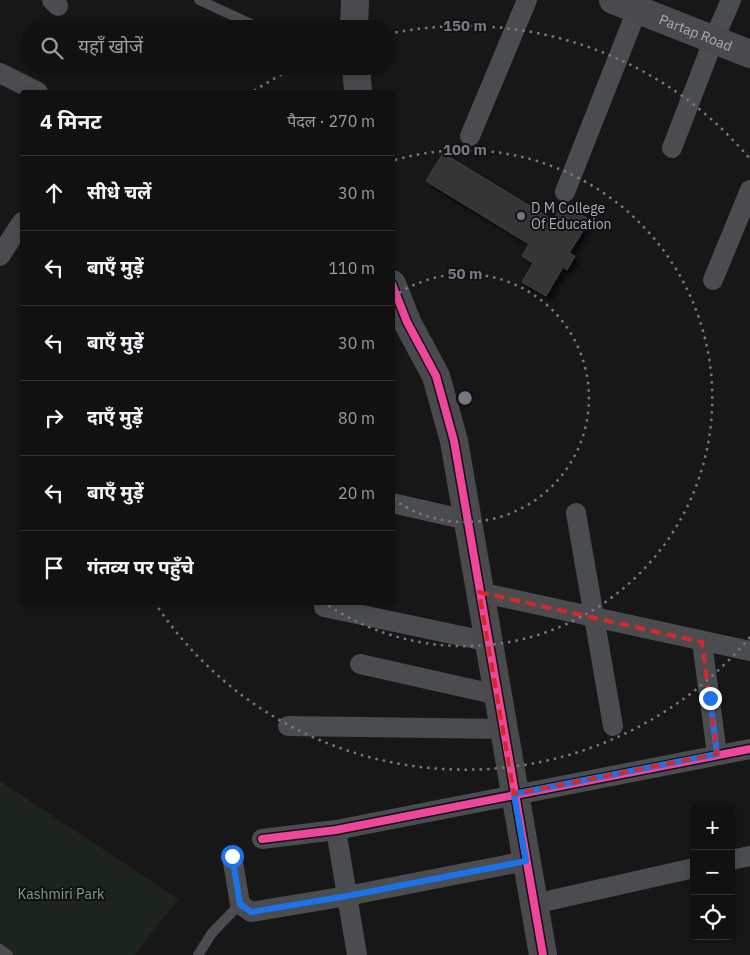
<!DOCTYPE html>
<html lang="hi">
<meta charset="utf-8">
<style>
:root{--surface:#111;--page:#1e1f1f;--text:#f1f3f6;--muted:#9c9d9f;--line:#303131}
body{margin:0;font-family:"IBM Plex Sans","Noto Sans Devanagari",sans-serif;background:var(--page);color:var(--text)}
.controls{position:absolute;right:15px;bottom:15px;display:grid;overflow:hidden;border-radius:5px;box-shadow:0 2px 8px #0003}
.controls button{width:45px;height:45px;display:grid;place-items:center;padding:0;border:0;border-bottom:1px solid var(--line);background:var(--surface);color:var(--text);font:25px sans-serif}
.stop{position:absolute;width:15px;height:15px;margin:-11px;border:4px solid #1a73e8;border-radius:50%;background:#fff}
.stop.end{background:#1a73e8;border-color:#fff;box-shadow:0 1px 5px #0008}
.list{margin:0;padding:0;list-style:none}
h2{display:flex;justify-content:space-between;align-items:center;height:65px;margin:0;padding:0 20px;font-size:21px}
h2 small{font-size:16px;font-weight:400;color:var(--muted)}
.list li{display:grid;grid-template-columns:32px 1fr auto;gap:15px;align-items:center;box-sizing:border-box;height:75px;padding:0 20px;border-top:1px solid var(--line)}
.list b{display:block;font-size:19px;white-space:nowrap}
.list em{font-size:16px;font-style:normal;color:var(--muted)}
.icon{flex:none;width:28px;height:28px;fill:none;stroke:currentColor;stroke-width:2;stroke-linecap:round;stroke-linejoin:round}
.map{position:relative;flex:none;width:750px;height:955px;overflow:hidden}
.search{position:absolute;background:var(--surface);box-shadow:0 2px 8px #0003;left:20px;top:20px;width:375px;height:55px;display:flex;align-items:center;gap:12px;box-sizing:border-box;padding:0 18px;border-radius:28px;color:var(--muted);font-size:19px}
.panel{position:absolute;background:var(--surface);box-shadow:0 2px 8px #0003;left:20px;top:90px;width:375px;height:515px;border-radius:5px}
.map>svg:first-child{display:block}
</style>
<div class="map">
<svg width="750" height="955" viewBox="0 0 750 955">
<defs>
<filter id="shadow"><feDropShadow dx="4.5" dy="4.5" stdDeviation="2.5" flood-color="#0009"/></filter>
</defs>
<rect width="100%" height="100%" fill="#171717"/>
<!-- green -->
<polygon fill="#1d241e" points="0,781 178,899 135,955 0,955"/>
<!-- building -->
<polygon fill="#353536" stroke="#3f4043" filter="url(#shadow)" points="443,153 553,220 563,203 590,220 569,253 575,256 567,270 563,267 546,296 522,282 533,263 522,256 529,244 426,181"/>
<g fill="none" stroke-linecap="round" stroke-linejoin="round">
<!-- lane -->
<g stroke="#4b4c50" stroke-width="10">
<polyline points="199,0 262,29"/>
<polyline points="0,949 8,955"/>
<polyline points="198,955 212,933 240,904"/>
</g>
<!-- street -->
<g stroke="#4b4c50" stroke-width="20">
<polyline points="52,0 58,6"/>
<polyline points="0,73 38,92"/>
<polyline points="470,136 527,0"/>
<polyline points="672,148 714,39 731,0"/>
<polyline points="565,192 641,0"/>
<polyline points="0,256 22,222"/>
<polyline points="713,280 750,190"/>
<polyline points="392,503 467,520"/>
<polyline points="576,513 613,726"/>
<polyline points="479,592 750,651"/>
<polyline points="324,607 490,642"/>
<polyline points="702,642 717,754"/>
<polyline points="360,664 498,695"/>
<polyline points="288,726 504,729"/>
<polyline points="336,830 357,955"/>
<polyline points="262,839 336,830 750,749"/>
<polyline points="232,856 240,904 251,912 347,896 526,861"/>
<polyline points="731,860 750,856"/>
<polyline points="534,904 694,868"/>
</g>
<!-- secondary -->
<g stroke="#4a4a4e" stroke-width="28">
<path id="s1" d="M613,0L750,54"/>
<polyline points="354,29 355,0"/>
<polyline points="356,66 358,92"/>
<polyline points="392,284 407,322 436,376 454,441 543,955"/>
</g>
<!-- cycleway casing -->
<g stroke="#111113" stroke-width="11">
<g id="cycleway">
<polyline points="392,284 407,322 436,376 454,441 543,955"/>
<polyline points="262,839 336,830 750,749"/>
</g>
</g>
<!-- cycleway -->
<use href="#cycleway" stroke="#ed469a" stroke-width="8"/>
</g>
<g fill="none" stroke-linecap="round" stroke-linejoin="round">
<!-- route -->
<polyline stroke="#1a73e8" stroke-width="6" points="232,856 240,904 251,912 347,896 526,861 514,794 717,754 710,698"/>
</g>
<!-- marked area -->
<path fill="none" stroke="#d62828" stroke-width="4" stroke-dasharray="10 6" stroke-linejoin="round" d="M479,592L702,642L717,754L514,794Z"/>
<!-- distance rings -->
<g fill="none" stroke="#757880" stroke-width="2.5" stroke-dasharray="2.5 5">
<path d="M393 297A124 124 0 1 1 393 499"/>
<path d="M395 160A248 248 0 1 1 326 604"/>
<path d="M750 637A372 372 0 0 1 155 603M254 91A372 372 0 0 1 296 67M388 34A372 372 0 0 1 750 159"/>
</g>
<!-- markers -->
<circle fill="#757880" stroke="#111113" stroke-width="2" cx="521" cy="216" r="5"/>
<g text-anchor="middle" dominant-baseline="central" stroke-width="4" stroke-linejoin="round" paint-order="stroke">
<!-- street labels -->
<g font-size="14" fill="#a8adb8" stroke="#111113">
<text stroke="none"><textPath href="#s1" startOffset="89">Partap Road</textPath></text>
</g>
<!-- poi labels -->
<g font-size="14" fill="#a8adb8" stroke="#111113" text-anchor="start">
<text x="531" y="208">D M College<tspan x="531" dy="16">Of Education</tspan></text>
</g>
<!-- park labels -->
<g font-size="14" fill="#7fa381" stroke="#111113">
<text x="61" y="894">Kashmiri Park</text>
</g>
</g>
<circle cx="465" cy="398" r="8" fill="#757880" stroke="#111113" stroke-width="2.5"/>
<g font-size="15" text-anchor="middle" font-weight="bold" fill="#757880" stroke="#111113" stroke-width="4" stroke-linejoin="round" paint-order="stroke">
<text x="465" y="31">150 m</text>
<text x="465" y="155">100 m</text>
<text x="465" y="279">50 m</text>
</g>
</svg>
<div class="controls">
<button>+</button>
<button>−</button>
<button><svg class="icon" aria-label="locate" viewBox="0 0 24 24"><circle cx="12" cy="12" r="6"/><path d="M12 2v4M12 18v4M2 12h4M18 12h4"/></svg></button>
</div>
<div class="stop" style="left:232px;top:856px"></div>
<div class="stop end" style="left:710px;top:698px"></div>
<div class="search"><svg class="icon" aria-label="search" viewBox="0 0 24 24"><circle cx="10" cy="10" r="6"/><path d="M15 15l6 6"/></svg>यहाँ खोजें</div>
<section class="panel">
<h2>4 मिनट<small>पैदल · 270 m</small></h2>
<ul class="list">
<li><svg class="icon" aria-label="ahead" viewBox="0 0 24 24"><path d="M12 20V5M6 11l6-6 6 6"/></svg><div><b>सीधे चलें</b></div><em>30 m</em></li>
<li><svg class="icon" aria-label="left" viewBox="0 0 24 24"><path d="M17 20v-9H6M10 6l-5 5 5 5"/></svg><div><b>बाएँ मुड़ें</b></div><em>110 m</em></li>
<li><svg class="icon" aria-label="left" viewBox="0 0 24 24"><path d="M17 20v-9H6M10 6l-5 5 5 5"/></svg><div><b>बाएँ मुड़ें</b></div><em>30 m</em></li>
<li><svg class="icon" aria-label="right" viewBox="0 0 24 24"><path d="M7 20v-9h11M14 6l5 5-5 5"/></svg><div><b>दाएँ मुड़ें</b></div><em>80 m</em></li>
<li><svg class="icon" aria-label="left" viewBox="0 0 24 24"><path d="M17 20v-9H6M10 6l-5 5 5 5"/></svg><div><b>बाएँ मुड़ें</b></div><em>20 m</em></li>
<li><svg class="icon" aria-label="arrive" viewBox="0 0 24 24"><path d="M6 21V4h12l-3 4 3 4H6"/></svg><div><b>गंतव्य पर पहुँचे</b></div></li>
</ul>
</section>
</div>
